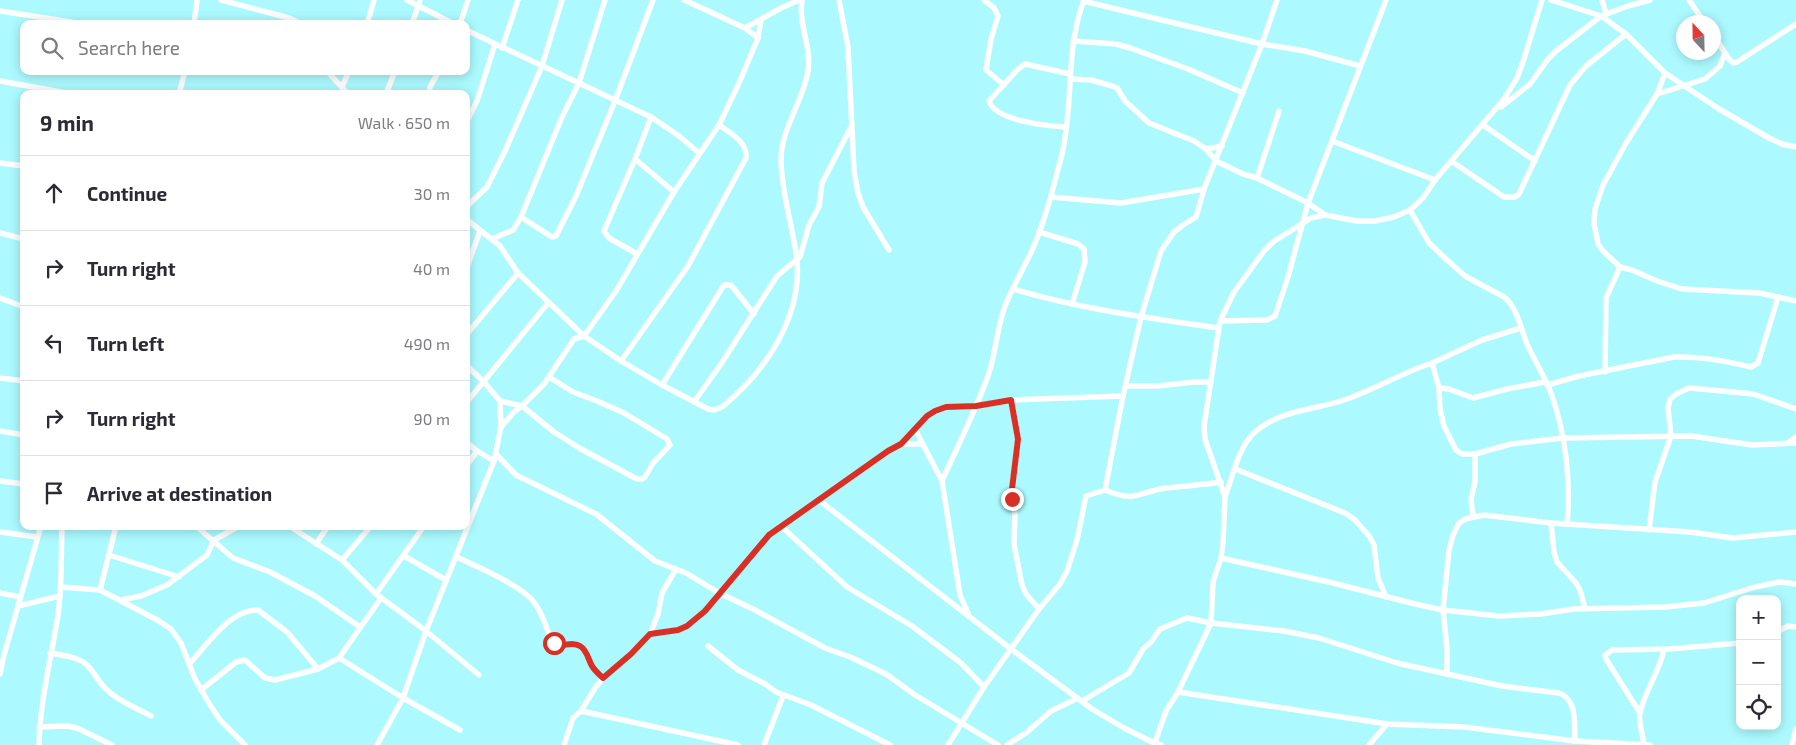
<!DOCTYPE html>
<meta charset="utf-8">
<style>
:root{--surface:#fff;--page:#f7f7f7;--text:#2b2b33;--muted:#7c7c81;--line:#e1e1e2}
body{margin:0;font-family:"Exo 2",sans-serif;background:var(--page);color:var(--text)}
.controls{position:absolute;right:15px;bottom:15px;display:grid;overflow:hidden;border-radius:10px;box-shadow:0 2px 12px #0003}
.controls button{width:45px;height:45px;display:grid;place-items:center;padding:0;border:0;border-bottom:1px solid var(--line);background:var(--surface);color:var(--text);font:25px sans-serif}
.compass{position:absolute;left:1676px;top:15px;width:45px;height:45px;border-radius:50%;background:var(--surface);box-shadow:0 2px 12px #0003;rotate:338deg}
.stop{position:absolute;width:15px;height:15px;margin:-11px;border:4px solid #d93025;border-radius:50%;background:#fff}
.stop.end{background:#d93025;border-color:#fff;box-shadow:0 1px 5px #0008}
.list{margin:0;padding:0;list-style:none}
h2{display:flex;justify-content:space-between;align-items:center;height:65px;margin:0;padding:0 20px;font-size:21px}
h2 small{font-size:16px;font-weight:400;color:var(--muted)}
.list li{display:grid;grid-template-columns:32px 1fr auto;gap:15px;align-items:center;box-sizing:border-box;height:75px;padding:0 20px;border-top:1px solid var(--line)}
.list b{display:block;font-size:19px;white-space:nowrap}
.list em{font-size:16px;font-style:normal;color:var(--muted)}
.icon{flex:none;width:28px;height:28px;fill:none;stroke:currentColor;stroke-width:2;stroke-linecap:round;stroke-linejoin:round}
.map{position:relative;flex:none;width:1796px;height:745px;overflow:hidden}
.search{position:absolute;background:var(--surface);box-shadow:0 2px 12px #0003;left:20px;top:20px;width:450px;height:55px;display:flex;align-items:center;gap:12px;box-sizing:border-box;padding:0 18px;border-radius:10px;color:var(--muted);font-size:19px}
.panel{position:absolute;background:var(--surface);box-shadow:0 2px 12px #0003;left:20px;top:90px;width:450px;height:440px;border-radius:10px}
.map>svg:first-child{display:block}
</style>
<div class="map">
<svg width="1796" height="745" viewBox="0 0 1796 745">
<rect width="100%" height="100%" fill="#acfaff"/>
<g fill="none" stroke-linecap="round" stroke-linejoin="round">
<!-- street -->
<g stroke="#fff" stroke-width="5.5">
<polyline points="221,0 289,18 302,24"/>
<polyline points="407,0 454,24"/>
<polyline points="684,0 745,28 758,38"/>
<polyline points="839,0 848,47 854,171 858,193 863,207 889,250"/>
<polyline points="984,0 994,8 998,16 991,39 986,70 1004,85"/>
<polyline points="1551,0 1601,16 1628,6 1650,0"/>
<polyline points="1602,0 1606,14"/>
<polyline points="1689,0 1704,22"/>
<polyline points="1083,1 1262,44 1305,51 1360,66"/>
<polyline points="0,11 84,24"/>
<polyline points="194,24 197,0"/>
<polyline points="367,24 374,0"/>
<polyline points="412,24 420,0"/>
<polyline points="460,24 468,0"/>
<polyline points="745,28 781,8 799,0"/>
<polyline points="466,30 651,117 679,136 699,153"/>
<polyline points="1714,36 1729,59 1733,63 1737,62 1796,24"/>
<polyline points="1073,41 1116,44 1130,48 1188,69 1243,93"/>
<polyline points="502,48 518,0"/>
<polyline points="327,71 348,94"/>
<polyline points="1665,73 1657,94 1626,143 1603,185 1595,209 1594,223 1598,244 1603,251 1620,267 1632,270 1657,281 1682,289 1759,293 1796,301"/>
<polyline points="1070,79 1091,80 1112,86 1117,88 1125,101 1149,123 1194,141 1206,149 1216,161 1243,174 1257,178 1308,203 1325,215"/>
<polyline points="0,81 72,94"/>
<polyline points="342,87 349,71"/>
<polyline points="179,94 185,71"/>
<polyline points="386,94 395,71"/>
<polyline points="429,94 430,87 439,71"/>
<polyline points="1657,94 1705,79 1720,66 1725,53"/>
<polyline points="1501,107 1530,84 1548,59 1556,51 1601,16 1626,34 1665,73 1719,109 1769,138 1782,144 1796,147"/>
<polyline points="466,123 477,101 495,44"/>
<polyline points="1483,125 1535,161"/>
<path d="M1066,127C1048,126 995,121 989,101L1017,70L1025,64L1070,74"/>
<polyline points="1332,141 1435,180"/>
<polyline points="1206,149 1222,146"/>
<polyline points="635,159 674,192"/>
<polyline points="1451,161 1504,197 1515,197 1519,194 1570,85 1586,66 1626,34"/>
<polyline points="0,163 24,166"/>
<polyline points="1257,178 1279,111"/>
<polyline points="1051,197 1121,203 1204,189"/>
<polyline points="466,207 487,187 505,151 542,66 562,0"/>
<path d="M1410,210L1429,243L1446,259L1465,276L1504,297C1517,307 1521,329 1527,344C1535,362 1546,378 1552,396C1566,436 1571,482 1567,524"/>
<polyline points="521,217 552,237 556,236 576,196 615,101 653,0"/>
<path d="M466,219L500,246L518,273L584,336L621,361L662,385L708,409L714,410L722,407C765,372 802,318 797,260C793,227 782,195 781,162C780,130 803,102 808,71C812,47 798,25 802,0"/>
<polyline points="1039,232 1078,244 1084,249 1085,262 1072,304"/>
<polyline points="0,233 24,239"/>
<polyline points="492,239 513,230 521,217 562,117 579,83 605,0"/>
<polyline points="637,254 609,238 604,231 635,159 651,117"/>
<polyline points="466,270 480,231"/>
<path d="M1013,289C1080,309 1149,318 1218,328"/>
<polyline points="0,298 24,307"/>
<polyline points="1220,321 1267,320 1275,316 1288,277 1308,203 1386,0"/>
<polyline points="466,335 518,273"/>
<path d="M621,361L688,266L746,158C748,142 730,133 719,125"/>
<polyline points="1432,363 1482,340 1521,328"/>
<polyline points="466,365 484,382 500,401 501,427"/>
<polyline points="1605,372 1606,298 1620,267"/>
<polyline points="0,378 24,381"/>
<polyline points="662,385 724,285 731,285 754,314"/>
<path d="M1547,385L1579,376L1674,357C1700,356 1725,361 1751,367L1758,363L1778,297"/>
<polyline points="1126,386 1158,386 1194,382 1211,382"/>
<polyline points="1439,388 1449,389 1473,398 1507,389 1545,382"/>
<polyline points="1011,400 1018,439 1012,489 1015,515 1014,544 1022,585 1026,594 1039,609"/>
<polyline points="500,401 522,406 554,432 581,449 637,479 642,479 645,477 653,463 670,445 667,439 624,413 597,401 573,392 549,377"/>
<polyline points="694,402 721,364 777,276 800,257 809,225 819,207 822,183 852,125"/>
<polyline points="466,403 548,303"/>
<polyline points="915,429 942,481 960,595 968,613"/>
<polyline points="0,431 24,435"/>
<polyline points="466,442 477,451 494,461"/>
<polyline points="1788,443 1796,437"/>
<polyline points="901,444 922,444"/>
<polyline points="496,454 516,475 596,514 655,561 686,573 719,593 753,609 825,648 850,657 886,674 915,695 998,745"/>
<polyline points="466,466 477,451"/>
<polyline points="1235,469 1345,513 1355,520 1369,536 1374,545 1378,578 1386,597"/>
<polyline points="0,481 24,484"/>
<path d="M942,481C958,445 976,410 989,373C996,351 997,328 1005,306C1013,286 1024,268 1033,248C1046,218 1054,185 1062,154C1074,103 1065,49 1084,0"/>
<path d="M1105,490C1136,503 1138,492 1166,488C1184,486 1203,485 1221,482"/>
<path d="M1225,497C1233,476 1238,447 1255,432C1279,410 1315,410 1344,400C1374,390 1401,373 1432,363L1439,388L1440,409L1444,426L1456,450L1462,454H1475L1511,444L1563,438L1691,436L1752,445L1796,443"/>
<polyline points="820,501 1011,649 1092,709 1124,728 1154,743 1161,745"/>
<polyline points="1473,516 1471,499 1475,482 1475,454"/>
<polyline points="1551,523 1554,552 1557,562 1576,583 1580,590 1585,608"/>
<polyline points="196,526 233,558 270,572 315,596 360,627"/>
<polyline points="289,526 342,560 376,594 426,631 479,675"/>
<polyline points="782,527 847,587 912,626 961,663 984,687"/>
<polyline points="1649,530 1655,482 1671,436 1668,408 1670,399 1676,394 1689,388 1733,392 1753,394 1796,409"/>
<polyline points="0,532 37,537"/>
<polyline points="316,544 328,526"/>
<polyline points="109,555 179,577"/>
<polyline points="404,556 446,580"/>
<path d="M456,557C476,566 520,585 533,601C544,614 546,630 553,643C562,649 571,640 580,646C587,650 588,659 592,666C595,671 599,674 603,678"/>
<polyline points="1221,558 1333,583 1415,604 1443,610 1499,616 1541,614 1573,609 1665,607 1704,603 1755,587 1780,582 1796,584"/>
<polyline points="342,560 371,526"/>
<polyline points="61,587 100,590 159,621 171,629 181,643 195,679 210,705 220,720 245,745"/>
<polyline points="100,590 116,526"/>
<polyline points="0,593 20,597"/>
<polyline points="376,594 424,526"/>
<polyline points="121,600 141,596 167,585 207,555 214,540 239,526"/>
<polyline points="18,606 60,596"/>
<polyline points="1777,632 1788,626 1796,627"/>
<polyline points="650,634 678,630 687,626 705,611 769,535 889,451 901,444 927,416 946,407 976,406 1011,400 1123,396"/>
<polyline points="708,646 738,670 765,684 776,692 811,705 890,745"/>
<path d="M50,653C62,655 78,657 87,665C95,673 99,683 107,690C119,702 137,708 151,716"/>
<polyline points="339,658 403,698 460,730"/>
<path d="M189,664C207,645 230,609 258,610L287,632L318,669"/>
<polyline points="0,674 4,655 41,526"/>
<polyline points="1447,674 1447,648 1443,610 1449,550 1453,535 1459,523 1465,519 1484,515 1551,523 1690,532 1733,538 1796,532"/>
<polyline points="201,690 236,662 245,660 265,678 275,680 318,669 339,658 381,598"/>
<polyline points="1178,692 1387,724 1464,727 1575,741 1650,745"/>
<path d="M1082,701L1129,673L1143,649L1151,642L1160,629L1187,618L1211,623L1284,631L1319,638L1397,663L1502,686L1559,693C1578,700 1574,724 1575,741"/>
<polyline points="581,711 738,745"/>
<polyline points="1640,713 1606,659 1605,655 1612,650 1669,649 1740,643"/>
<polyline points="39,727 67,726 77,728 112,745"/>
<path d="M39,745C40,701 51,659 58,615C62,586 61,556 62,526"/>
<polyline points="377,745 403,698 426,631 494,461 501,427 514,412 522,406 544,384 574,339 584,336 616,291 674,192 719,125 739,83 758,38 761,20"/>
<polyline points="564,745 573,718 581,711 595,688 603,678 631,654 650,634 658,614 662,593 676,569"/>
<polyline points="764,745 783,696"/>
<polyline points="948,745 984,687 1039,609 1060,584 1067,571 1077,540 1086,496 1105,490 1123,396 1141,317 1161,251 1174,232 1183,225 1196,217 1204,189 1262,44 1277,0"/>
<polyline points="1007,745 1026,733 1051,711 1078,698"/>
<polyline points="1154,745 1166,711 1178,692 1211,623 1213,582 1221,558 1223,543 1225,497 1205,439 1204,426 1220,321 1234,292 1264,251 1273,242 1311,218 1325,215 1357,221 1375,221 1394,217 1410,210 1423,198 1435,180 1504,99 1517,78 1523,62 1542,0"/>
<polyline points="1369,745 1387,724"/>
<path d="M1644,745C1643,735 1638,722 1640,713C1645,690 1660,671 1664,649"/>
<polyline points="1792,745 1796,729"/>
</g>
</g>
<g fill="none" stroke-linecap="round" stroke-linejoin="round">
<!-- route -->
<path stroke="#d93025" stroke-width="6" d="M554,643C562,649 571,640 580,646C587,650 588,659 592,666C595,671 599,674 603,678L631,654L650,634L678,630L687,626L705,611L769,535L888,451L901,444L927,416L935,411L946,407L976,406L1011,400L1018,439L1012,489V499"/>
</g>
</svg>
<div class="controls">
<button>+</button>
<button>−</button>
<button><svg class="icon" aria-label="locate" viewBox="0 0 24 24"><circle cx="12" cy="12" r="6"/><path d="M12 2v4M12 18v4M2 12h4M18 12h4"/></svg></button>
</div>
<svg class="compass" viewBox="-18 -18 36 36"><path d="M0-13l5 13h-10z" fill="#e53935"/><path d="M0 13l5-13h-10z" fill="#7c7c81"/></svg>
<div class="stop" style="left:554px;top:643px"></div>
<div class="stop end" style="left:1012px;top:499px"></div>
<div class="search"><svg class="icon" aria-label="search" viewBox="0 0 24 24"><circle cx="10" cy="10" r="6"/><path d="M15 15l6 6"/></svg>Search here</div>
<section class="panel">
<h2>9 min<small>Walk · 650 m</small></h2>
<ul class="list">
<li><svg class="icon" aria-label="ahead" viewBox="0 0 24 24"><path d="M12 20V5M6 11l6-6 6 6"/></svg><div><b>Continue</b></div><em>30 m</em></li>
<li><svg class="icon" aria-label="right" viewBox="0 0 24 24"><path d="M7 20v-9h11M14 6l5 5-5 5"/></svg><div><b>Turn right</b></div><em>40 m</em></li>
<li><svg class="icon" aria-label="left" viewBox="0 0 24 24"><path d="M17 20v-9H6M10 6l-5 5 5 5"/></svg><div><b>Turn left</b></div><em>490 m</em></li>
<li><svg class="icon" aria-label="right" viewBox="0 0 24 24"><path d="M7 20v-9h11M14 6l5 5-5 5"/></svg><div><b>Turn right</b></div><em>90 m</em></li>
<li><svg class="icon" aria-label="arrive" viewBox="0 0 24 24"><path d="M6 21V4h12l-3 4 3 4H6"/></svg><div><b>Arrive at destination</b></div></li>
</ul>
</section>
</div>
